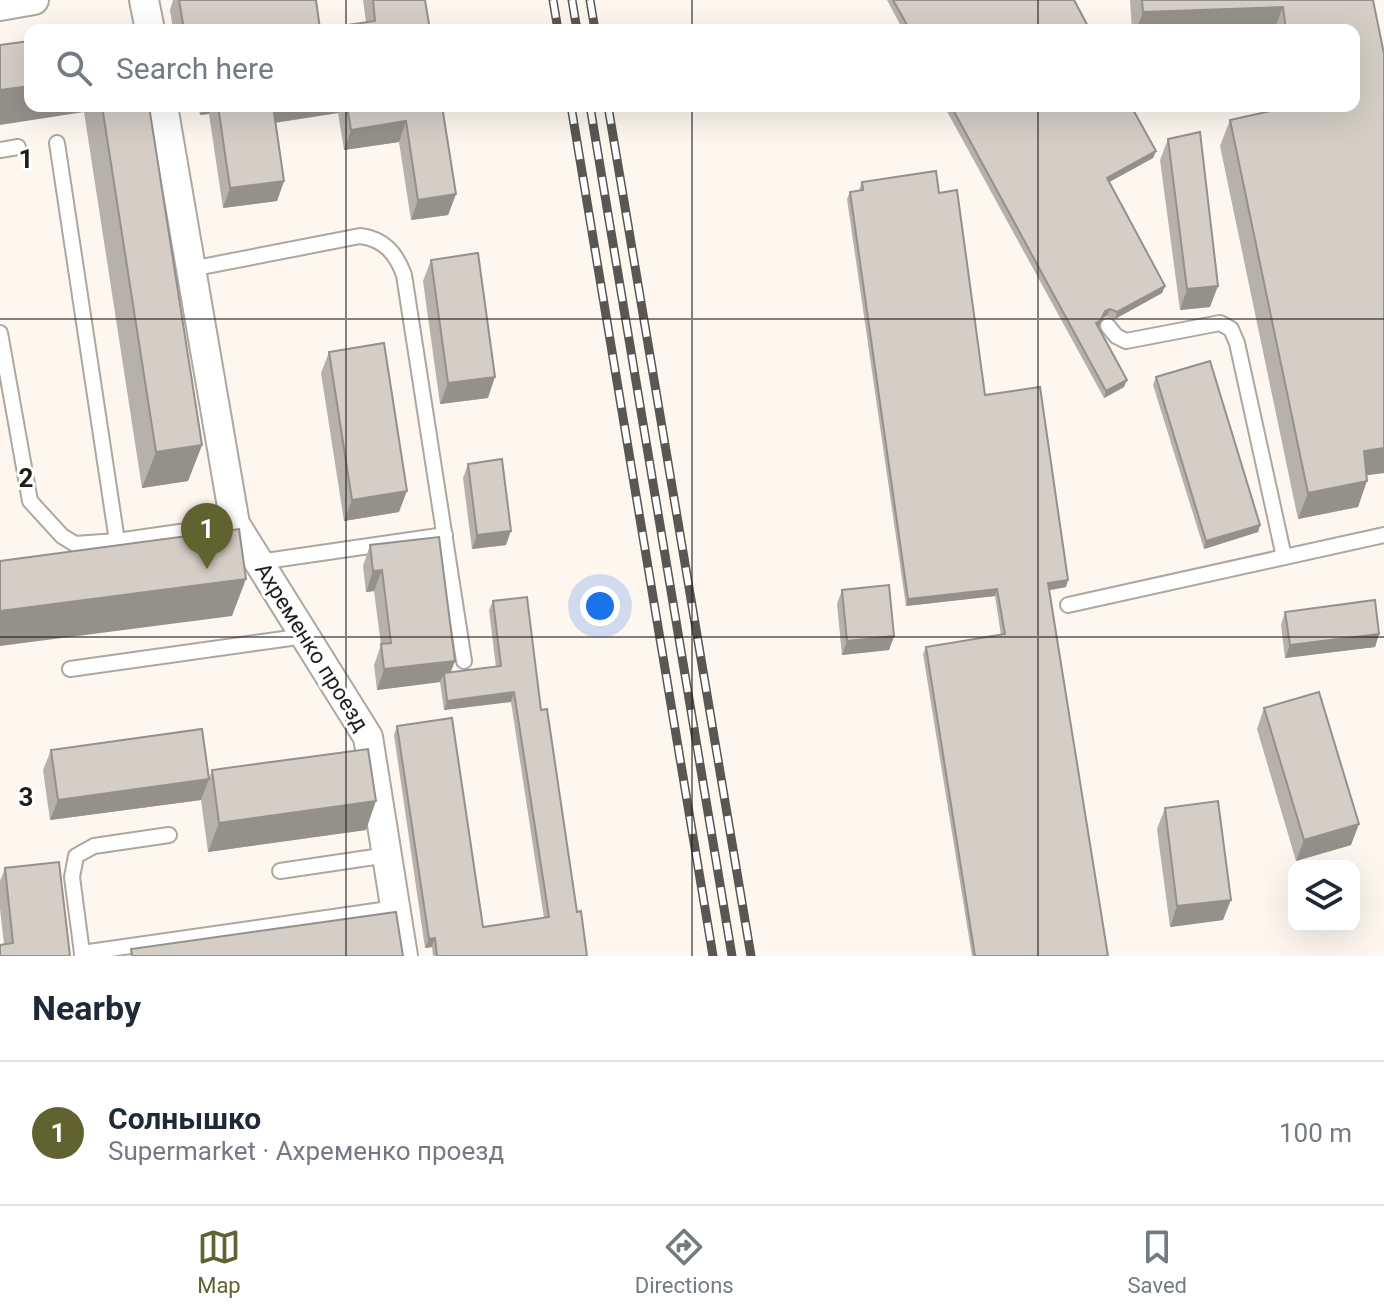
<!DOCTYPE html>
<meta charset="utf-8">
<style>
:root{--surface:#fff;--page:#f6f6f7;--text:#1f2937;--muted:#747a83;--line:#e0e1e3;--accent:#606230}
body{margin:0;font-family:Roboto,sans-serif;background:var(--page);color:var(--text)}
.controls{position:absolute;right:24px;bottom:24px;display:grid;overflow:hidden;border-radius:16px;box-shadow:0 8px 32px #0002}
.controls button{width:72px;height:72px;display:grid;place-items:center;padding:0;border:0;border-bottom:2px solid var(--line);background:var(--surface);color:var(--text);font:40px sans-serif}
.you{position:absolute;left:600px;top:606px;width:28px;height:28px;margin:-20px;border:6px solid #fff;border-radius:50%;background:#1a73e8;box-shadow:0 0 0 12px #1a73e833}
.badge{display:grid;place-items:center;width:52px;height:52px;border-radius:50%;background:var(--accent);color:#fff;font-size:26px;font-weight:700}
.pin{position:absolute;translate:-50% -66px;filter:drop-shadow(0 2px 4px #0008)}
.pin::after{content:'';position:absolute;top:42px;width:28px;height:24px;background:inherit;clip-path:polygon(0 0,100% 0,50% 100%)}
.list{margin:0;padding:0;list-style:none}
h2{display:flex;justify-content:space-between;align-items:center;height:104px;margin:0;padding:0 32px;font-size:34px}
h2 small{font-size:26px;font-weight:400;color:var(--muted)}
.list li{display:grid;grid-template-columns:52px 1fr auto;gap:24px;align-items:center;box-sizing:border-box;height:144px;padding:0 32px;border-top:2px solid var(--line)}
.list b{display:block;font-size:30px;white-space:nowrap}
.list p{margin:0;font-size:26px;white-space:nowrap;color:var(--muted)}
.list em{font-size:26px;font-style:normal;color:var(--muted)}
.icon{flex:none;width:44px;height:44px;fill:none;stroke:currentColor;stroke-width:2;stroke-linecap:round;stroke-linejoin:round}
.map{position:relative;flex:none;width:1384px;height:956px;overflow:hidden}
.search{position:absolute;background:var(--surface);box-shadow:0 8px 32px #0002;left:24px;right:24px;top:24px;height:88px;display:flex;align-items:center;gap:20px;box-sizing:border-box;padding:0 28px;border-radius:16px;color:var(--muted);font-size:30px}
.sheet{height:248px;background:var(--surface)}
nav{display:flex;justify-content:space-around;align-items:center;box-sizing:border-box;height:112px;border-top:2px solid var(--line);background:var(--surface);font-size:22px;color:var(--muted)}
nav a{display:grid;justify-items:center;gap:4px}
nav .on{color:var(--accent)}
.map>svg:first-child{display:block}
</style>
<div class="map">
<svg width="1384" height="956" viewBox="0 0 1384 956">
<rect width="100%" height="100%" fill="#fef7ef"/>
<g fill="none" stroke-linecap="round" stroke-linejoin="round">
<!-- lane casing -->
<g stroke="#ada79f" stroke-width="18">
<g id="lane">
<polyline points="57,143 117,541 235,524"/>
<polyline points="0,150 18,147"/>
<path d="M191,269L360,236C384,239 396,253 404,275L464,661"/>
<polyline points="1108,326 1116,336 1126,341 1220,323 1231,329 1237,343 1284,557"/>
<polyline points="0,333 30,501 62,536 75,544 117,541"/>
<polyline points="259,562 445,535"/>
<polyline points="1068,605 1384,535"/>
<polyline points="70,669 305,636"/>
<polyline points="280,871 388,855"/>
<polyline points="82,953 72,877 76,856 94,846 169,835"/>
<polyline points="82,956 82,953 396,908"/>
</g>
</g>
<!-- street casing -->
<g stroke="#ada79f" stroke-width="32">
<g id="street">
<polyline points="144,0 150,30"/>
<polyline points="0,6 34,0"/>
<polyline points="163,106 235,524 368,737 403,956"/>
</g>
</g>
<!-- lane -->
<use href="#lane" stroke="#fff" stroke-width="14"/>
<!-- street -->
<use href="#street" stroke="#fff" stroke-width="28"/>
<!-- rail casing -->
<g stroke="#5a5652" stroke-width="9">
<g id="rail">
<polyline points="553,0 558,30"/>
<polyline points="572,0 577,30"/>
<polyline points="590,0 595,30"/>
<polyline points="571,106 713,956"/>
<polyline points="590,106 732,956"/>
<polyline points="608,106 751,956"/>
</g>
</g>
<!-- rail -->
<use href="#rail" stroke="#fff" stroke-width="6" stroke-dasharray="18" stroke-linecap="butt"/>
</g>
<!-- wall -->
<g fill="#b6b1aa">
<polygon points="173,0 316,0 320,29 366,22 363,0 425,0 430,30 173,30 170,10"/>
<polygon points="887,0 1074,0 1090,30 903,30"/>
<polygon points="1130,0 1373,0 1384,54 1384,473 1367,475 1358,507 1298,519 1220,146 1230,120 1285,108 1284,106 1354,106 1354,30 1132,30"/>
<polygon points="30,106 149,106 202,445 188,481 142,488 84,112"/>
<polygon points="198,106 442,106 456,194 448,215 411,220 399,142 344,150 338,113 275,123 284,181 277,201 223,208 209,114 200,115"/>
<polygon points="944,106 1131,106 1156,151 1153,158 1109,182 1165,286 1162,293 1115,319 1107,316 1102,318 1098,327 1124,387 1104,398"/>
<polygon points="1168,139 1210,307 1180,310 1160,160"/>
<polygon points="862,182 939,193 985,395 1066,587 1049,590 1108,956 972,956 923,654 926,647 1001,635 995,596 906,606 847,199 850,192 859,190"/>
<polygon points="431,260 488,398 440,404 423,281"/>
<polygon points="329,352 399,512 344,521 321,373"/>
<polygon points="1156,377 1260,525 1258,532 1204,549 1153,385"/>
<polygon points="468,464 506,545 472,549 463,478"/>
<polygon points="370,545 455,661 450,673 496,667 489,610 493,601 541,710 577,912 587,956 433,956 432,947 425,948 394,735 397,726 483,927 544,918 511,702 444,710 440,682 377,690 374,665 381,645 374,591 366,592 363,566"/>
<polygon points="842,590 894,636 889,650 842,655 837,604"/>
<polygon points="1285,612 1379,634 1375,647 1285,658 1281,625"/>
<polygon points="1264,708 1351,845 1296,861 1257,729"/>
<polygon points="51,750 209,779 212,770 366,830 208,852 201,800 50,820 43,770"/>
<polygon points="1165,808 1223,920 1170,927 1157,829"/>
<polygon points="5,868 70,956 4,944 0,909 0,881"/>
</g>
<!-- shaded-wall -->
<g fill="#94908b">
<polygon points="1283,7 1274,30 1136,30 1143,12"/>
<polygon points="30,86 30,106 86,106 84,112 0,125 0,90"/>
<polygon points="203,106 212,106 209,114 200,115"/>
<polygon points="272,106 341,106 338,113 265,124"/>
<polygon points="406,121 399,142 344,150 351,130"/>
<polygon points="1156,151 1153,158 1104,185 1107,178"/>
<polygon points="284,181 277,201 223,208 230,188"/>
<polygon points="456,194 448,215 411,220 418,200"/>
<polygon points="1165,286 1162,293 1115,319 1117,312"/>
<polygon points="1218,286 1210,307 1180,310 1187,289"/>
<polygon points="1110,309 1107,316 1102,318 1098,328 1096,323 1105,311"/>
<polygon points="495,377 488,398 440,404 448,383"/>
<polygon points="1127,380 1124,387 1104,398 1106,391"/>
<polygon points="202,445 188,481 142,488 156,452"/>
<polygon points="1384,448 1384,473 1354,477 1364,451"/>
<polygon points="1367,481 1358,507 1298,519 1308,493"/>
<polygon points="407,491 399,512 344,521 352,500"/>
<polygon points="1260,525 1258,532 1204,549 1206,541"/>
<polygon points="511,531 506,545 472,549 477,535"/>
<polygon points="382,570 374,591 366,592 373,571"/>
<polygon points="246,579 232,616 0,646 0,611"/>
<polygon points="1068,580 1066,587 1045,591 1048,583"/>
<polygon points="997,589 995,596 906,606 908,599"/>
<polygon points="1379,634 1375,647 1285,658 1290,645"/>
<polygon points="894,636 889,650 842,655 847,641"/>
<polygon points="455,661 447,681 444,673 440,682 377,690 384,669"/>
<polygon points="514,692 511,702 444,710 447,701"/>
<polygon points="209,779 201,800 50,820 58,800"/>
<polygon points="376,801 366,830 208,852 219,823"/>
<polygon points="1359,824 1351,845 1296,861 1304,840"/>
<polygon points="1231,900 1223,920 1170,927 1177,906"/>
<polygon points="435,938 432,947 425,948 429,939"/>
</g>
<!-- building -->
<g fill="#d4cec6" stroke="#94908b" stroke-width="2">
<polygon points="179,0 316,0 320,29 375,21 373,0 425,0 430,30 184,30"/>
<polygon points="893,0 1074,0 1090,30 910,30"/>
<polygon points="1142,0 1373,0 1384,54 1384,448 1364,451 1367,481 1308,493 1230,120 1293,106 1354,106 1354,30 1286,30 1283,7 1143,12"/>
<polygon points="132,25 133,30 100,30"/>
<polygon points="30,41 30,86 0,90 0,45"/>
<polygon points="102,106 149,106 202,445 156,452"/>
<polygon points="218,106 273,106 284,181 230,188"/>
<polygon points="347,106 442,106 456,194 418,200 406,121 351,130"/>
<polygon points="951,106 1131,106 1156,151 1107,178 1165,286 1117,312 1110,309 1105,311 1101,320 1096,323 1127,380 1106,391"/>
<polygon points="1200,132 1218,286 1187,289 1168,139"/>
<polygon points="936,171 939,193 957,190 985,395 1040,387 1068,580 1048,583 1108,956 975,956 926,647 1005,634 997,589 908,599 850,192 863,190 862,182"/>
<polygon points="478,253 495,377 448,383 431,260"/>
<polygon points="384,343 407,491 352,500 329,352"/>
<polygon points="1210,361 1260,525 1206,541 1156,377"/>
<polygon points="502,459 511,531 477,535 468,464"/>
<polygon points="239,529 246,579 0,611 0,561"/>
<polygon points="439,537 455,661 384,669 381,644 391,643 382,570 373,571 370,545"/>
<polygon points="889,585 894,636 847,641 842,590"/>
<polygon points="527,597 541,710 547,709 577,912 581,911 587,956 437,956 435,938 429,939 397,726 452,718 483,927 549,917 514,692 447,701 444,673 501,666 493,601"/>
<polygon points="1375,600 1379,634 1290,645 1285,612"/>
<polygon points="1319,692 1359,824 1304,840 1264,708"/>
<polygon points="202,729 209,779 58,800 51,750"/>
<polygon points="368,749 376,801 219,823 212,770"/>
<polygon points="1218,801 1231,900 1177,906 1165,808"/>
<polygon points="59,862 70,956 0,956 0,945 13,943 5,868"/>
<polygon points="396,912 403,956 132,956 131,949"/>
</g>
<!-- grid -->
<path fill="none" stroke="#201e1b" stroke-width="2" stroke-opacity="0.55" d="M346,0V30M692,0V30M1038,0V30M346,106V956M692,106V956M1038,106V956M0,319H1384M0,637H1384"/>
<g text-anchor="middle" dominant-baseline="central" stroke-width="6" stroke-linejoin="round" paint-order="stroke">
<!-- street labels -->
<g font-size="22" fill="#201e1b" stroke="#fff">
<text transform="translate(312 647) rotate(58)">Ахременко проезд</text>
</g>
</g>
<g font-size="26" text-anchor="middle" font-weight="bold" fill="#201e1b" stroke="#fff" stroke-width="6" stroke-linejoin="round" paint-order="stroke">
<text x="26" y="168">1</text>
<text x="26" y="487">2</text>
<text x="26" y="806">3</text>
</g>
</svg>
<div class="controls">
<button><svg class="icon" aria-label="layers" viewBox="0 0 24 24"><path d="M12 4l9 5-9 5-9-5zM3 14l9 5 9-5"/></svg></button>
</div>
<div class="you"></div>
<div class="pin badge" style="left:207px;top:569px">1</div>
<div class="search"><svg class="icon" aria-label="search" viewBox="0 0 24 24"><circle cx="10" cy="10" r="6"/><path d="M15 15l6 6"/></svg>Search here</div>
</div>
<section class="sheet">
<h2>Nearby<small></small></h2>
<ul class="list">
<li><span class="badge">1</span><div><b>Солнышко</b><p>Supermarket · Ахременко проезд</p></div><em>100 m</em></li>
</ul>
</section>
<nav>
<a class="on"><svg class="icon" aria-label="map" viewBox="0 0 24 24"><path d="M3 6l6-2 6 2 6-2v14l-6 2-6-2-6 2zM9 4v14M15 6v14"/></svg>Map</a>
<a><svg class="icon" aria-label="directions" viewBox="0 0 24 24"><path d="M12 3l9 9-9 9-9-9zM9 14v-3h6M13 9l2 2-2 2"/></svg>Directions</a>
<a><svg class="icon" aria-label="saved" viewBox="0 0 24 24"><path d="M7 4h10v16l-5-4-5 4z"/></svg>Saved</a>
</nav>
